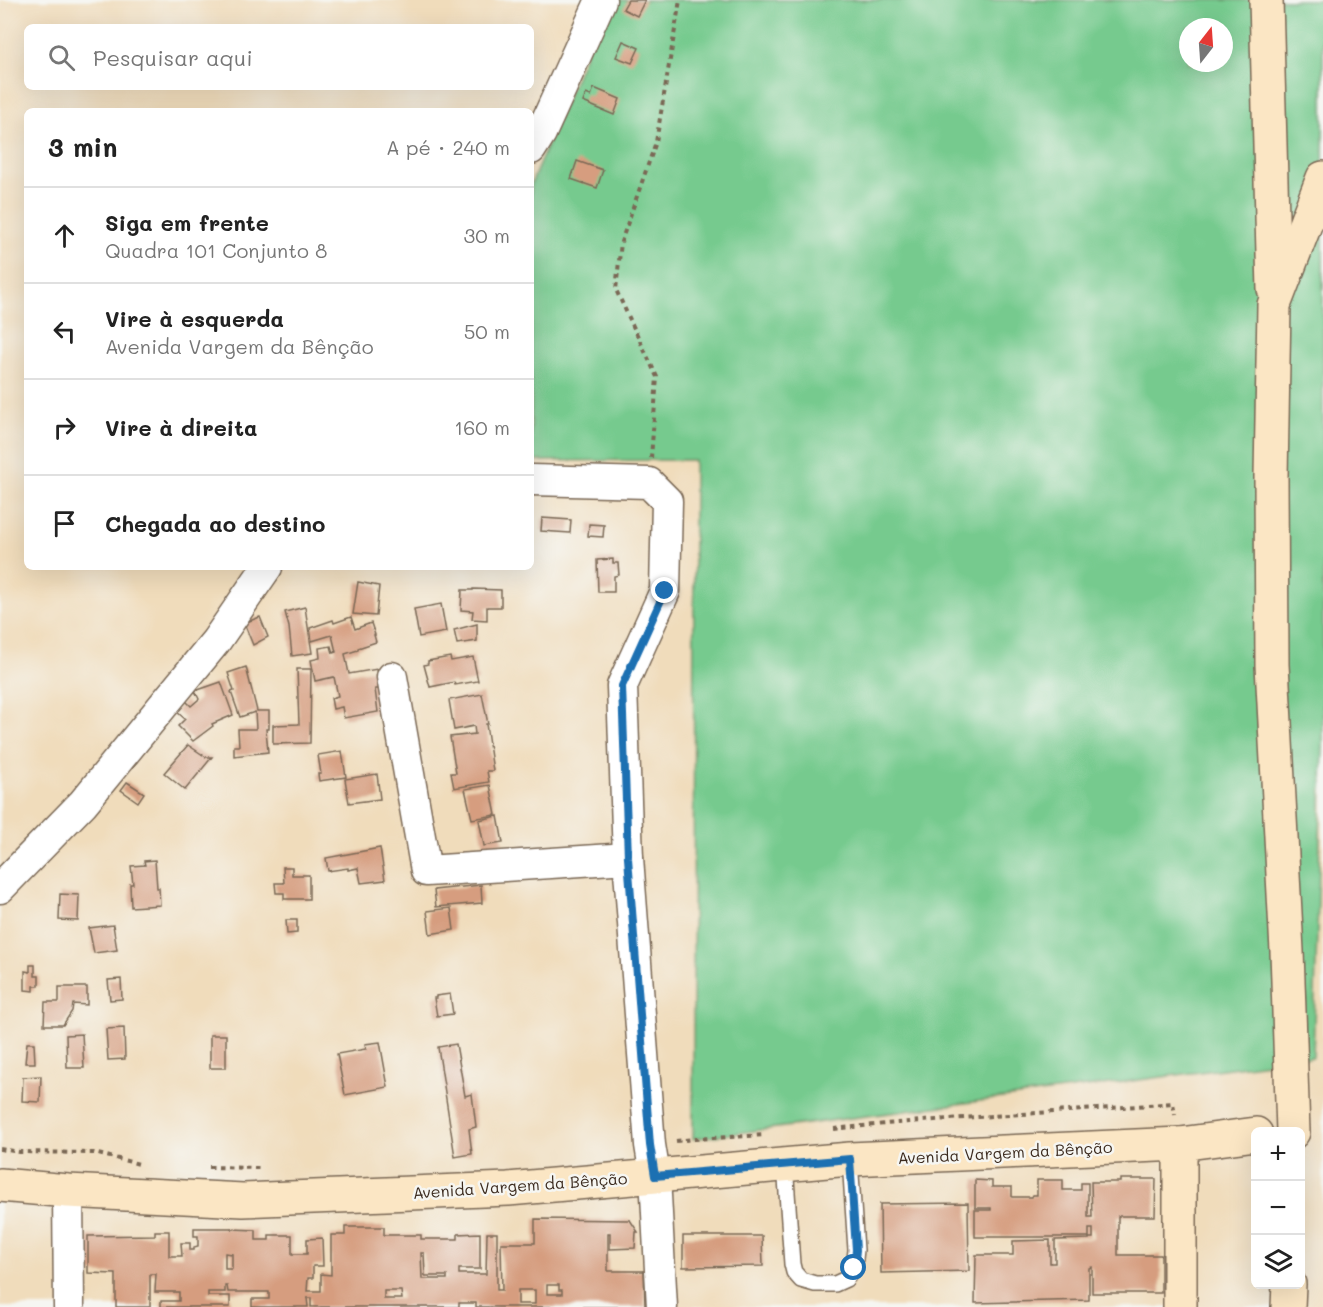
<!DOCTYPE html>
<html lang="pt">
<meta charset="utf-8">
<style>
:root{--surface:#fff;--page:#f6f6f6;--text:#222;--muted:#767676;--line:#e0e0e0}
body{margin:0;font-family:Mali,sans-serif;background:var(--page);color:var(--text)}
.controls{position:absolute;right:18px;bottom:18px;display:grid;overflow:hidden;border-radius:9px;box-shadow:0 6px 24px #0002}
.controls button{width:54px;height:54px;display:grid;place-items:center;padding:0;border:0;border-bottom:2px solid var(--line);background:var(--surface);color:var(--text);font:30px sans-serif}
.compass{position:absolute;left:1179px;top:18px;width:54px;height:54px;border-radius:50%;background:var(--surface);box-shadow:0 6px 24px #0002;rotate:17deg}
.stop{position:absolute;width:18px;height:18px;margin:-14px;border:4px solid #1f6fb2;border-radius:50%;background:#fff}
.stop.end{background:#1f6fb2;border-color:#fff;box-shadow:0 2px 6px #0008}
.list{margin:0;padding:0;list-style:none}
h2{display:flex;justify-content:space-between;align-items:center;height:78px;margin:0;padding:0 24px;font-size:26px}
h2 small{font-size:20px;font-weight:400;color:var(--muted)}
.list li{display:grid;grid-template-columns:39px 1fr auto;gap:18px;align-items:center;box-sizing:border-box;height:96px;padding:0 24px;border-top:2px solid var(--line)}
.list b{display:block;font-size:22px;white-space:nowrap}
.list p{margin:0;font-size:20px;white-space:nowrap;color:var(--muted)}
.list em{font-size:20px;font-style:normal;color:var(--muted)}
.icon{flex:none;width:33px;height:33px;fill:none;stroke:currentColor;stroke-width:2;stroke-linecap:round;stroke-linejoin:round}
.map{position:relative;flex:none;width:1323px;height:1307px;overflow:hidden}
.search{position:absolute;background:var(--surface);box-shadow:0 6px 24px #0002;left:24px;top:24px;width:510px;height:66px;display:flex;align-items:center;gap:15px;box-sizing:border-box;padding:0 21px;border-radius:9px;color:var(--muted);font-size:22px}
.panel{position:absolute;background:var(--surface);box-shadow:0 6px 24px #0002;left:24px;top:108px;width:510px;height:462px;border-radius:9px}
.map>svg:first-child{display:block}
</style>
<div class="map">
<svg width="1323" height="1307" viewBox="0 0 1323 1307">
<rect width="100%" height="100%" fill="#f6f6f2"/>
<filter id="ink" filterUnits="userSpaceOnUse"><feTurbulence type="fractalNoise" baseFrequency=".0167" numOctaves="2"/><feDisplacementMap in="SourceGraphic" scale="12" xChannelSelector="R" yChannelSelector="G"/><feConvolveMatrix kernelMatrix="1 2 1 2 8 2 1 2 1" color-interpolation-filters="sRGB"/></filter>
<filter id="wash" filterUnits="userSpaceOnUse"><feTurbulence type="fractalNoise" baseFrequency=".008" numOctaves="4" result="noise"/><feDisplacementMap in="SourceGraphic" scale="24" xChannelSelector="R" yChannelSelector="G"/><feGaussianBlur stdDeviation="1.35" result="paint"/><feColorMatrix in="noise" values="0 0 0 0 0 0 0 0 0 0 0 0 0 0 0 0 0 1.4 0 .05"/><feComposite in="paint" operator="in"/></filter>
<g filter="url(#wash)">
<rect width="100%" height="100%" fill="#f0dcbb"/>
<!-- green -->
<path fill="#76ca8e" stroke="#587a56" stroke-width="1.5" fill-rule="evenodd" d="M608,0H1323V746L1313,1057L693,1139L694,460L531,461V184ZM1188,27H1224V63H1188Z"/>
<g id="blocks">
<!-- building -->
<g fill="#d69d7f" fill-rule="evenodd">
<polygon points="628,0 645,0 637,16 623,9"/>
<polygon points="623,41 639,48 632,63 616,57"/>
<polygon points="594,88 620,99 614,115 583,102 586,94 591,96"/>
<polygon points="577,161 603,170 597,188 571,179"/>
<polygon points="542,518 571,520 570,533 541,531"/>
<polygon points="589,524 604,525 603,537 588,536"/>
<polygon points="613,559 613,563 618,563 619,575 614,576 614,592 598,592 597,560"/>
<polygon points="358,582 379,586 376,616 353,614"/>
<polygon points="473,589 501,590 501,607 487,607 487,620 472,619 473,611 461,610 462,590 473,590"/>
<polygon points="441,604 446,632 419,637 414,609"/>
<polygon points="305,607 312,653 292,656 289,627 285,612"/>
<polygon points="260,617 268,637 253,645 244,623"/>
<polygon points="351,617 355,629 371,623 375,635 374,635 376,642 358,648 358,650 345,654 349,674 377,669 380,689 375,689 378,712 344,718 342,707 333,709 331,698 338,696 334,677 315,681 311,660 320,658 319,648 331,646 333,653 336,652 332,635 312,641 310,628 333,620 334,623"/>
<polygon points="477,624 477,641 457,644 454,630"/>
<polygon points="450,657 451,661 473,657 478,681 455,685 454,682 430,687 424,665 428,664 428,661"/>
<polygon points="246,667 257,711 269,711 269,729 266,729 268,752 234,756 234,746 239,746 238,729 256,729 255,712 240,717 231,692 234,691 228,673"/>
<polygon points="297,669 311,669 310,743 273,744 273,725 299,724"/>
<polygon points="221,682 233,715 212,724 213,726 193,741 178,726 185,719 176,711 186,701 191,706 199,699 195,691"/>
<polygon points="482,694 488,724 486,724 493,771 487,771 489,782 454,788 451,773 456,773 450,737 475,734 474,726 454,730 449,700"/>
<polygon points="188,745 206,757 212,757 185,790 164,773"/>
<polygon points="342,751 346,777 319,781 318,774 321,774 318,755"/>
<polygon points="377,774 380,799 349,803 345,779"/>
<polygon points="127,782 144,793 138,802 121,790"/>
<polygon points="490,785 496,815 472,819 465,789"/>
<polygon points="498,816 503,843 484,846 479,820"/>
<polygon points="380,848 385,880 361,883 358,868 348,870 348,868 328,871 326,858"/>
<polygon points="155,860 157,888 159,888 160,905 131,907 130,884 133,884 131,866 145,865 144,861"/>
<polygon points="283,867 292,867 292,875 309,875 309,899 284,899 284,893 276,893 275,883 284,883"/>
<polygon points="481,885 482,903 436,907 434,890"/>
<polygon points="60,894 79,895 78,921 59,920"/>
<polygon points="451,908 454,930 430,934 427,911"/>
<polygon points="286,920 297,920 297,933 287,934"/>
<polygon points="113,925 117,950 94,953 89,928"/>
<polygon points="30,965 35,965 35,976 39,976 39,986 34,986 34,991 25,990 25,971 30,972"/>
<polygon points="121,979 122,999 110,1000 108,980"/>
<polygon points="59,987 87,987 87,1005 73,1004 72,1011 63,1025 44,1025 45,1002 59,1002"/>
<polygon points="450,994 453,1014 437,1016 434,998 436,998 436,996"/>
<polygon points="124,1028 125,1059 108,1060 106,1029"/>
<polygon points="82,1034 84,1068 67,1068 66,1035"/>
<rect x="210" y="1035" width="16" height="33"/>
<polygon points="380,1042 388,1087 345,1095 337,1054 366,1049 365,1044"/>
<polygon points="27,1043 34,1043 35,1063 25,1063"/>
<polygon points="456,1044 465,1096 472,1094 476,1127 469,1129 472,1154 455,1157 438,1047"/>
<polygon points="41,1076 40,1102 22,1101 23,1077"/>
<polygon points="1120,1179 1156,1179 1155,1216 1118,1216 1118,1255 1161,1255 1161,1293 1092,1293 1092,1267 1089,1268 1089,1300 975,1303 976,1255 1013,1255 1013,1241 1050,1240 1050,1263 1055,1263 1055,1240 1089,1239 1089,1238 1093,1238 1093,1229 1089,1229 1089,1237 975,1237 975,1210 991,1210 991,1208 975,1208 975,1180 992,1181 992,1187 1012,1187 1012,1197 1032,1197 1033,1195 1037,1195 1037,1180 1063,1180 1063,1190 1081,1190 1081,1183 1088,1183 1088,1217 1092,1217 1091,1182 1120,1182"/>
<polygon points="968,1203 969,1271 881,1273 880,1204"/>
<path d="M535,1219L630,1220L638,1232H636L635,1248L610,1249V1233H608V1271H644L645,1307H476V1303H459V1307H311V1298H307L308,1307H252V1299H269V1292H228L227,1286H225V1292H208V1296H230V1307H161V1301H179V1292H155L156,1274H150V1307H116V1274L88,1273V1236L155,1235V1231H169V1256H182L181,1243H190V1250H194V1247L198,1246V1236H194V1228H232V1229L256,1230V1240H269V1235H292V1254H307V1239L322,1238L323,1266H313V1278H308L307,1291H321V1274L331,1275V1235H345V1227H384V1235H421V1239H458V1234L480,1233V1269H459V1274H486L487,1233H497V1290H502L501,1243H535ZM225,1253L232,1254V1269H225ZM421,1253H424L425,1276H447V1279H422ZM547,1285H559V1290H562V1294H547ZM518,1290H535V1304H518ZM384,1291H401L402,1299H384Z"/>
<polygon points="683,1236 762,1236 763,1266 683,1267"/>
</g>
</g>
</g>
<g filter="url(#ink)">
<use href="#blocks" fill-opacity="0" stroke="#7a6855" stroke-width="1.5"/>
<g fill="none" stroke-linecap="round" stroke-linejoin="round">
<!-- lane casing -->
<g stroke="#7a6855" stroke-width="18">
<polyline id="lane" points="785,1164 792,1264 794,1272 801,1280 815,1284 835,1284 846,1279 854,1268 856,1250 850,1159"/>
</g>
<!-- street casing -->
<g stroke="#7a6855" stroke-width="33">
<g id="street">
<polyline points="531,149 541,133 601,0"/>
<polyline points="531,480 649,483 667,501 665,591 622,686 628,858 650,1145 655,1176 662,1307"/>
<polyline points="392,677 426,871 628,858"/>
<polyline points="0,888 83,803 216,641 267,567"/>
<polyline points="68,1191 69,1307"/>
</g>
</g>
<!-- secondary casing -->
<g stroke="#7a6855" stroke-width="36">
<g id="secondary">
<polyline points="1266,0 1274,289"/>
<polyline points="1293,1132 1287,951 1272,665 1271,477 1274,305 1323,178"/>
<polyline points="1180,1144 1180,1307"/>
<polyline points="0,1185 68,1191 243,1200 508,1189 850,1159 1180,1144 1256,1134"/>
<polyline points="1288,1307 1289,1284"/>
</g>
</g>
<!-- path -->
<g stroke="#7a6855" stroke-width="4" stroke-dasharray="4.5 4.5" stroke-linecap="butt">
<polyline points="651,458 657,377 616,290 621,242 656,142 680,0"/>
<path d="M834,1129C947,1117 1060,1113 1173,1103L1175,1115"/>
<polyline points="676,1141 693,1139 764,1135"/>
<polyline points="0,1149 20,1152 94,1153 139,1164"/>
<polyline points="209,1167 259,1168"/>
</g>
<!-- lane -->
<use href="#lane" stroke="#fff" stroke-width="15"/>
<!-- street -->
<use href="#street" stroke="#fff" stroke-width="30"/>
<!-- secondary -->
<use href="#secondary" stroke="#fbe6c4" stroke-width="33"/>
</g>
</g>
<g fill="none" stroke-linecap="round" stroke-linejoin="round" filter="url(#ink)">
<!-- route -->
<polyline stroke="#1f6fb2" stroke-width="8" points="665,591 622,686 628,858 650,1145 655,1176 850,1159 856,1250 854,1268"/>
</g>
<g text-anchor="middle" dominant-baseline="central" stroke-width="5" stroke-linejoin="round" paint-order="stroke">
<!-- street labels -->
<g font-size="16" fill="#3b2a1e" stroke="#f6f6f2">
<text transform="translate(1005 1152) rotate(-3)">Avenida Vargem da Bênção</text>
<text transform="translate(520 1185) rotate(-4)">Avenida Vargem da Bênção</text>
</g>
</g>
</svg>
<div class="controls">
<button>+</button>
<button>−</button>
<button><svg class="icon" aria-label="layers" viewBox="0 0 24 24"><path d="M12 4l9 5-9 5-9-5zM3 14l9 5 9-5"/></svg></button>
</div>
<svg class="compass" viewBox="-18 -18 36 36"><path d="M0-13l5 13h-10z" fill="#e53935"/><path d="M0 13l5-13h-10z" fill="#767676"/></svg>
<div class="stop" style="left:854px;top:1268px"></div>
<div class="stop end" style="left:665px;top:591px"></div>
<div class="search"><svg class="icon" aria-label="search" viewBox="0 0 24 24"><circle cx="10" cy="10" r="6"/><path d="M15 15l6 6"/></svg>Pesquisar aqui</div>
<section class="panel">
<h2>3 min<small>A pé · 240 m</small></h2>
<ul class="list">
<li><svg class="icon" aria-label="ahead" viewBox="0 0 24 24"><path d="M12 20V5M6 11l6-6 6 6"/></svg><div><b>Siga em frente</b><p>Quadra 101 Conjunto 8</p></div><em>30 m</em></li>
<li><svg class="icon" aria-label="left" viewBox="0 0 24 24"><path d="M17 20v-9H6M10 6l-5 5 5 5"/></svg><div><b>Vire à esquerda</b><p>Avenida Vargem da Bênção</p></div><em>50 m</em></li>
<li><svg class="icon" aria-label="right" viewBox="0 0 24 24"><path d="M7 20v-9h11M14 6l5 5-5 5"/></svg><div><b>Vire à direita</b></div><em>160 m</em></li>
<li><svg class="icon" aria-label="arrive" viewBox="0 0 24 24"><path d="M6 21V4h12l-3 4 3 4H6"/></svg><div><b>Chegada ao destino</b></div></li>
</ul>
</section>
</div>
